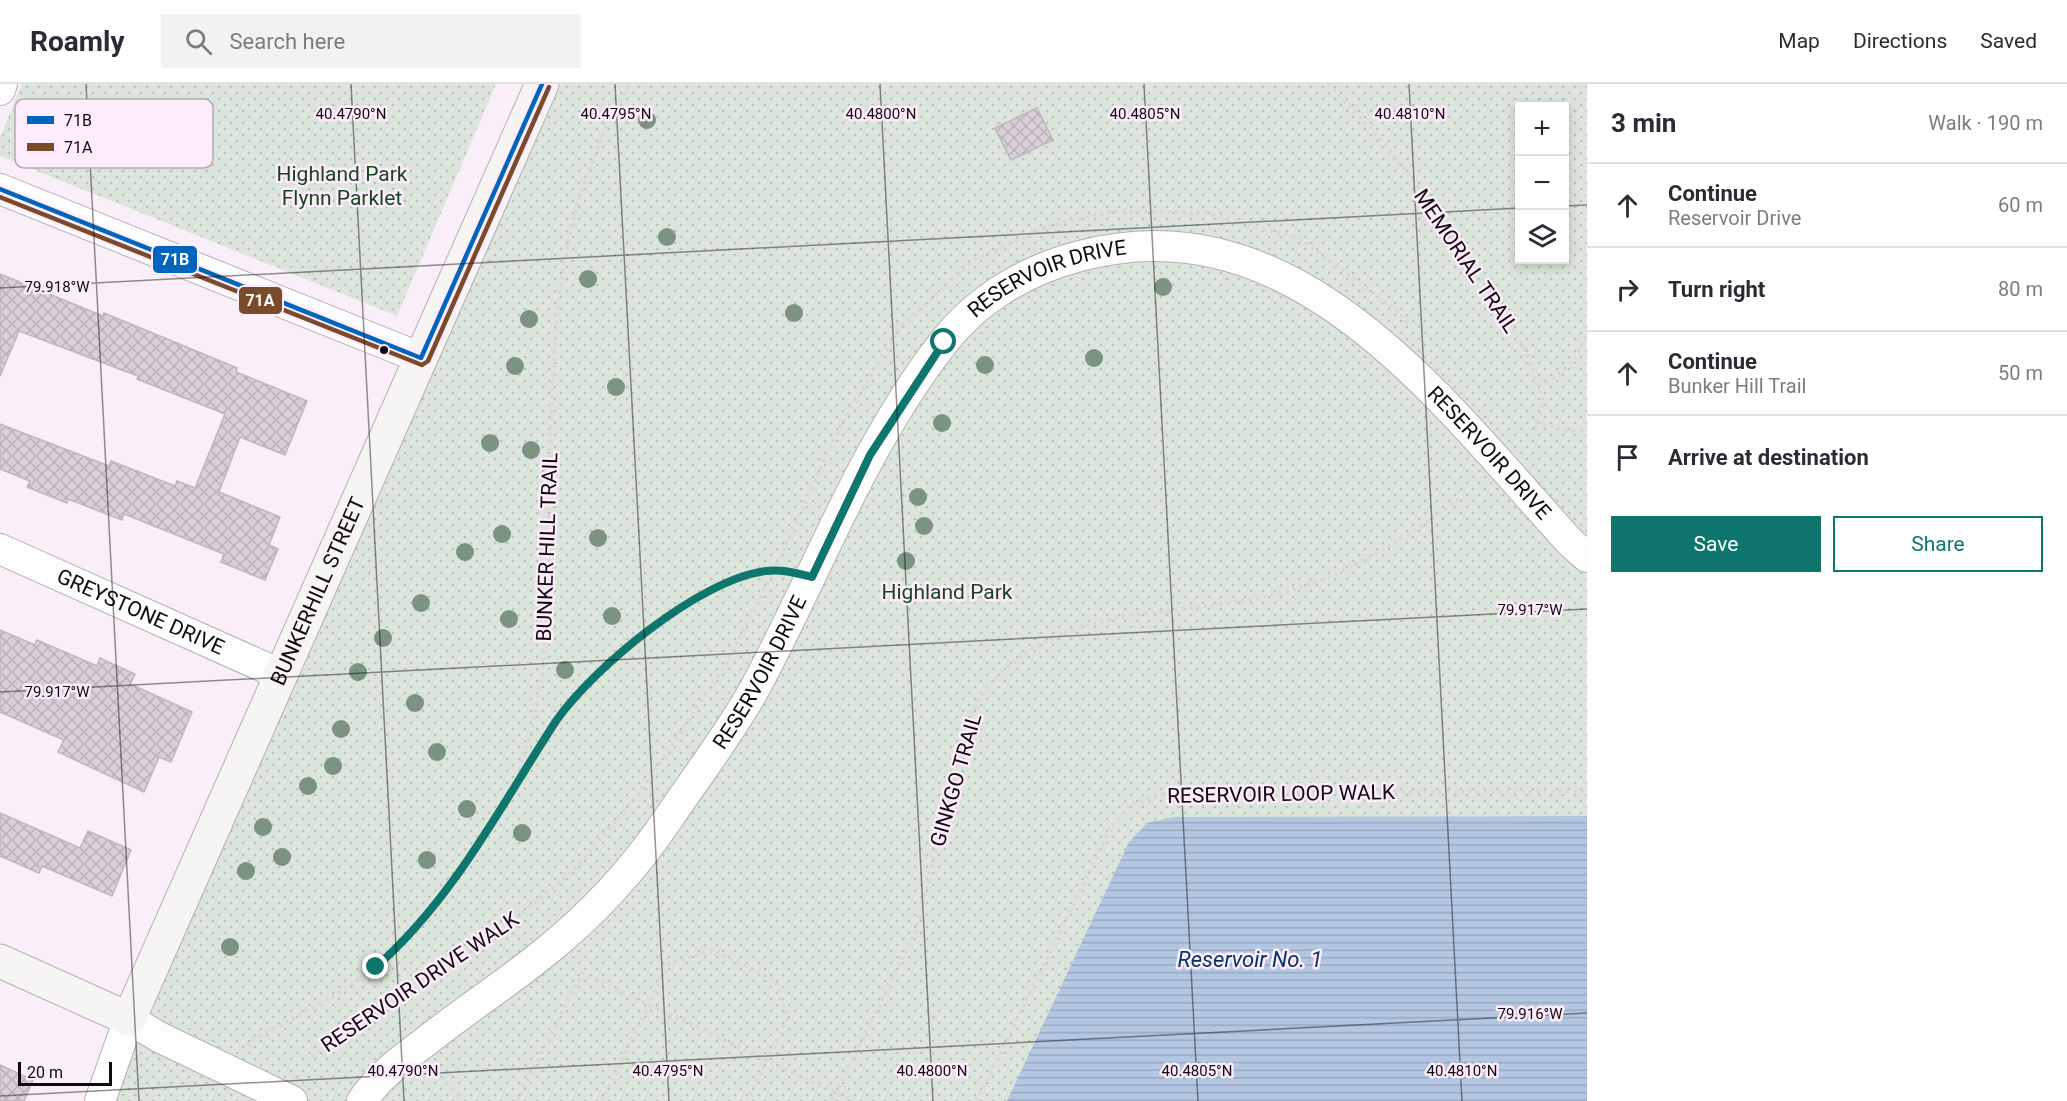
<!DOCTYPE html>
<meta charset="utf-8">
<style>
:root{--surface:#fff;--page:#f2f2f3;--text:#2b2b33;--muted:#7c7c81;--line:#e1e1e2;--accent:#0f766e}
body{margin:0;font-family:Roboto,sans-serif;background:var(--page);color:var(--text)}
.controls{position:absolute;right:18px;top:18px;display:grid;overflow:hidden;border-radius:0px;box-shadow:0 3px 9px #0003}
.controls button{width:54px;height:54px;display:grid;place-items:center;padding:0;border:0;border-bottom:2px solid var(--line);background:var(--surface);color:var(--text);font:30px sans-serif}
.scale{position:absolute;left:18px;bottom:15px;width:94px;box-sizing:border-box;padding-left:6px;border:3px solid #100a10;border-top:0;font-size:16px;line-height:21px;white-space:nowrap;color:#100a10;-webkit-text-stroke:4px #feebfc;paint-order:stroke}
.stop{position:absolute;width:18px;height:18px;margin:-14px;border:4px solid #0f766e;border-radius:50%;background:#fff}
.stop.end{background:#0f766e;border-color:#fff;box-shadow:0 2px 6px #0008}
.list{margin:0;padding:0;list-style:none}
h2{display:flex;justify-content:space-between;align-items:center;height:78px;margin:0;padding:0 24px;font-size:26px}
h2 small{font-size:20px;font-weight:400;color:var(--muted)}
.list li{display:grid;grid-template-columns:39px 1fr auto;gap:18px;align-items:center;box-sizing:border-box;height:84px;padding:0 24px;border-top:2px solid var(--line)}
.list b{display:block;font-size:22px;white-space:nowrap}
.list p{margin:0;font-size:20px;white-space:nowrap;color:var(--muted)}
.list em{font-size:20px;font-style:normal;color:var(--muted)}
.actions{display:flex;gap:12px;padding:18px 24px}
.actions a{flex:1;padding:14px 0;border:2px solid var(--accent);border-radius:0px;text-align:center;font-size:21px;color:var(--accent)}
.actions .main{background:var(--accent);color:#fff}
.icon{flex:none;width:33px;height:33px;fill:none;stroke:currentColor;stroke-width:2;stroke-linecap:round;stroke-linejoin:round}
.map{position:relative;flex:none;width:1587px;height:1017px;overflow:hidden}
header{display:flex;align-items:center;gap:36px;box-sizing:border-box;height:84px;padding:0 30px;background:var(--surface);border-bottom:2px solid var(--line)}
header strong{font-size:28px}
nav{display:flex;gap:33px;margin-inline-start:auto;font-size:21px}
.search{width:420px;height:54px;background:var(--page);display:flex;align-items:center;gap:15px;box-sizing:border-box;padding:0 21px;border-radius:0px;color:var(--muted);font-size:22px}
main{display:flex}
aside{flex:1;background:var(--surface)}
.map>svg:first-child{display:block}
</style>
<header>
<strong>Roamly</strong>
<div class="search"><svg class="icon" aria-label="search" viewBox="0 0 24 24"><circle cx="10" cy="10" r="6"/><path d="M15 15l6 6"/></svg>Search here</div>
<nav><a>Map</a><a>Directions</a><a>Saved</a></nav>
</header>
<main>
<div class="map">
<svg width="1587" height="1017" viewBox="0 0 1587 1017">
<defs>
<pattern id="park-dots" width="8" height="8" patternUnits="userSpaceOnUse" patternTransform="scale(1.5)"><rect width="8" height="8" fill="#dbe5db"/><path d="M2 2h.1M6 6h.1" fill="none" stroke="#bbc3bb" stroke-width="1.8" stroke-linecap="round"/></pattern>
<pattern id="water-rules" width="6" height="5" patternUnits="userSpaceOnUse" patternTransform="scale(1.5)"><rect width="6" height="5" fill="#b3c6e2"/><path d="M0 2.5h6" fill="none" stroke="#99a9c1"/></pattern>
<pattern id="building-cross-hatch" width="8" height="8" patternUnits="userSpaceOnUse" patternTransform="scale(1.5)"><rect width="8" height="8" fill="#dacfd9"/><path d="M0 0l8 8M0 8l8-8" fill="none" stroke="#bab0b9"/></pattern>
</defs>
<rect width="100%" height="100%" fill="#faeff8"/>
<!-- park -->
<g fill="url(#park-dots)" fill-rule="evenodd">
<polygon points="22,0 496,0 397,232 0,72 0,53"/>
<path d="M542,0H1587V1017H100ZM1520,22H1564V176H1520Z"/>
</g>
<!-- water -->
<polygon fill="url(#water-rules)" points="1587,732 1587,1017 1007,1017 1129,758 1147,739 1174,733"/>
<!-- building -->
<g fill="url(#building-cross-hatch)" stroke="#bfb6bd" stroke-width="1.5">
<polygon points="1037,24 1053,56 1011,76 995,44"/>
<polygon points="0,190 103,232 104,229 155,250 237,284 236,288 307,317 285,371 240,353 219,408 280,433 269,461 278,465 265,496 221,478 224,470 124,430 122,436 68,415 67,419 27,403 30,397 0,385 0,340 109,382 111,377 175,402 177,397 195,404 225,330 137,295 138,292 19,247 0,292"/>
<polygon points="0,546 35,561 37,556 97,582 100,574 135,590 130,600 192,628 171,678 159,673 144,708 58,668 64,656 0,628"/>
<polygon points="0,729 80,764 88,747 131,766 112,812 42,782 39,789 0,772"/>
<polygon points="0,981 33,996 24,1017 0,1017"/>
</g>
<g fill="none" stroke-linecap="round" stroke-linejoin="round">
<!-- street casing -->
<g stroke="#b5aeb4" stroke-width="32">
<g id="street">
<polyline points="0,6 2,0"/>
<polyline points="0,105 421,274"/>
<path id="s1" d="M0,465L282,591"/>
<polyline points="100,1017 129,935 159,953 292,1017"/>
<path id="s2" d="M362,1017C378,993 402,975 425,958C464,927 506,900 544,869C592,831 634,785 668,735C697,692 730,649 755,604C817,489 862,363 943,259C977,215 1026,186 1080,172C1296,114 1443,319 1570,458L1587,473"/>
</g>
</g>
<!-- secondary casing -->
<g stroke="#b5aeb4" stroke-width="35">
<g id="secondary">
<path id="s3" d="M0,877L129,935L542,0"/>
</g>
</g>
<!-- path -->
<g stroke="#dad7d9" stroke-width="4" stroke-dasharray="3 4.5" stroke-linecap="butt">
<polyline points="1328,0 1381,56 1447,140 1525,265 1542,314 1541,328 1534,344"/>
<path d="M1539,302C1564,290 1575,276 1587,251"/>
<polyline points="1536,338 1568,347 1587,346"/>
<path d="M514,707C531,677 548,645 569,618C605,573 715,487 774,487"/>
<polyline points="248,962 254,955 338,910 376,883 409,854 464,785 511,713 532,645 541,598 550,499 548,394 553,289 558,220 568,154 586,93 606,44 629,0"/>
<polyline points="312,972 492,854 572,788 641,707 726,580 774,487 839,345 900,243 973,177 1050,142 1112,127 1208,129 1300,155 1396,226 1409,241"/>
<polyline points="437,987 461,1017"/>
<polyline points="517,1017 582,889 853,1017"/>
<polyline points="602,1017 669,880 712,866 775,896 787,935 747,1017"/>
<path d="M832,1017L915,848L971,630C977,620 983,608 991,599C1069,515 1179,535 1280,509C1349,491 1407,453 1464,412"/>
<polyline points="977,1017 1112,741 1131,720 1168,709 1587,707"/>
</g>
<!-- street -->
<use href="#street" stroke="#fefdfe" stroke-width="30"/>
<!-- secondary -->
<use href="#secondary" stroke="#f7f5f3" stroke-width="33"/>
<!-- bus-1 casing -->
<g stroke="#feebfc" stroke-width="9">
<polyline id="bus-1" points="0,105 421,274 542,0"/>
</g>
<!-- bus-2 casing -->
<g stroke="#feebfc" stroke-width="9">
<polyline id="bus-2" points="0,113 422,281 428,277 549,3"/>
</g>
<!-- bus-1 -->
<use href="#bus-1" stroke="#0065bd" stroke-width="4.5"/>
<!-- bus-2 -->
<use href="#bus-2" stroke="#7a4b2a" stroke-width="4.5"/>
</g>
<!-- trees -->
<g fill="#7b937f">
<circle cx="647" cy="36" r="9"/>
<circle cx="667" cy="153" r="9"/>
<circle cx="588" cy="195" r="9"/>
<circle cx="1163" cy="203" r="9"/>
<circle cx="794" cy="229" r="9"/>
<circle cx="529" cy="235" r="9"/>
<circle cx="1094" cy="274" r="9"/>
<circle cx="985" cy="281" r="9"/>
<circle cx="515" cy="282" r="9"/>
<circle cx="616" cy="303" r="9"/>
<circle cx="942" cy="339" r="9"/>
<circle cx="490" cy="359" r="9"/>
<circle cx="531" cy="366" r="9"/>
<circle cx="918" cy="413" r="9"/>
<circle cx="924" cy="442" r="9"/>
<circle cx="502" cy="450" r="9"/>
<circle cx="598" cy="454" r="9"/>
<circle cx="465" cy="468" r="9"/>
<circle cx="906" cy="477" r="9"/>
<circle cx="421" cy="519" r="9"/>
<circle cx="612" cy="532" r="9"/>
<circle cx="509" cy="535" r="9"/>
<circle cx="383" cy="554" r="9"/>
<circle cx="565" cy="586" r="9"/>
<circle cx="358" cy="588" r="9"/>
<circle cx="415" cy="619" r="9"/>
<circle cx="341" cy="645" r="9"/>
<circle cx="437" cy="668" r="9"/>
<circle cx="333" cy="682" r="9"/>
<circle cx="308" cy="702" r="9"/>
<circle cx="467" cy="725" r="9"/>
<circle cx="263" cy="743" r="9"/>
<circle cx="522" cy="749" r="9"/>
<circle cx="282" cy="773" r="9"/>
<circle cx="427" cy="776" r="9"/>
<circle cx="246" cy="787" r="9"/>
<circle cx="230" cy="863" r="9"/>
</g>
<g fill="none" stroke-linecap="round" stroke-linejoin="round">
<!-- route -->
<path stroke="#0f766e" stroke-width="8" d="M376,883C454,814 500,723 556,637C594,583 700,495 766,487C782,485 796,489 812,493L870,371L944,258"/>
</g>
<!-- ticks -->
<path fill="none" stroke="#100a10" stroke-width="1.5" stroke-opacity="0.45" d="M86,0L139,1017M351,0L404,1017M615,0L669,1017M880,0L933,1017M1144,0L1198,1017M1409,0L1462,1017M1564,122L1587,121M0,204L1520,124M0,608L1587,525M0,1012L1587,929"/>
<!-- markers -->
<circle fill="#100a10" stroke="#feebfc" stroke-width="2" cx="384" cy="266" r="5"/>
<g text-anchor="middle" dominant-baseline="central" stroke-width="5" stroke-linejoin="round" paint-order="stroke">
<!-- park labels -->
<g font-size="21" fill="#13481c" stroke="#feebfc">
<text x="342" y="90">Highland Park<tspan x="342" dy="24">Flynn Parklet</tspan></text>
<text x="947" y="508">Highland Park</text>
</g>
<!-- street labels -->
<g font-size="21" fill="#100a10" stroke="#feebfc">
<text transform="translate(1466 177) rotate(56)">MEMORIAL TRAIL</text>
<text stroke="none"><textPath href="#s2" startOffset="1096">RESERVOIR DRIVE</textPath></text>
<text stroke="none"><textPath href="#s2" startOffset="1616">RESERVOIR DRIVE</textPath></text>
<text transform="translate(547 463) rotate(-88)">BUNKER HILL TRAIL</text>
<text stroke="none"><textPath href="#s3" startOffset="609">BUNKERHILL STREET</textPath></text>
<text stroke="none"><textPath href="#s1" startOffset="154">GREYSTONE DRIVE</textPath></text>
<text stroke="none"><textPath href="#s2" startOffset="592">RESERVOIR DRIVE</textPath></text>
<text transform="translate(956 696) rotate(-74)">GINKGO TRAIL</text>
<text transform="translate(1281 710) rotate(-1)">RESERVOIR LOOP WALK</text>
<text transform="translate(420 898) rotate(-34)">RESERVOIR DRIVE WALK</text>
</g>
<!-- water labels -->
<g font-size="22" font-style="italic" fill="#013661" stroke="#feebfc">
<text x="1250" y="875">Reservoir No. 1</text>
</g>
</g>
<!-- legend -->
<rect x="15" y="15" width="198" height="69" rx="9" fill="#feebfc" stroke="#b7a8b5" stroke-width="1.5"/>
<rect x="27" y="32" width="27" height="8" fill="#0065bd"/>
<rect x="27" y="59" width="27" height="8" fill="#7a4b2a"/>
<g font-size="16" fill="#100a10">
<text x="64" y="42">71B</text>
<text x="64" y="69">71A</text>
</g>
<g font-size="15" text-anchor="middle" fill="#100a10" stroke="#feebfc" stroke-width="5" stroke-linejoin="round" paint-order="stroke">
<text x="351" y="35">40.4790°N</text>
<text x="616" y="35">40.4795°N</text>
<text x="881" y="35">40.4800°N</text>
<text x="1145" y="35">40.4805°N</text>
<text x="1410" y="35">40.4810°N</text>
<text x="57" y="208">79.918°W</text>
<text x="1530" y="531">79.917°W</text>
<text x="57" y="613">79.917°W</text>
<text x="1530" y="935">79.916°W</text>
<text x="403" y="992">40.4790°N</text>
<text x="668" y="992">40.4795°N</text>
<text x="932" y="992">40.4800°N</text>
<text x="1197" y="992">40.4805°N</text>
<text x="1462" y="992">40.4810°N</text>
</g>
<g stroke="#feebfc" stroke-width="2">
<rect x="152" y="161" width="46" height="29" rx="6" fill="#0065bd"/>
<rect x="238" y="202" width="45" height="29" rx="6" fill="#7a4b2a"/>
</g>
<g font-size="16" text-anchor="middle" font-weight="bold" fill="#fff">
<text x="175" y="181">71B</text>
<text x="260" y="222">71A</text>
</g>
</svg>
<div class="controls">
<button>+</button>
<button>−</button>
<button><svg class="icon" aria-label="layers" viewBox="0 0 24 24"><path d="M12 4l9 5-9 5-9-5zM3 14l9 5 9-5"/></svg></button>
</div>
<div class="scale">20 m</div>
<div class="stop" style="left:944px;top:258px"></div>
<div class="stop end" style="left:376px;top:883px"></div>
</div>
<aside>
<h2>3 min<small>Walk · 190 m</small></h2>
<ul class="list">
<li><svg class="icon" aria-label="ahead" viewBox="0 0 24 24"><path d="M12 20V5M6 11l6-6 6 6"/></svg><div><b>Continue</b><p>Reservoir Drive</p></div><em>60 m</em></li>
<li><svg class="icon" aria-label="right" viewBox="0 0 24 24"><path d="M7 20v-9h11M14 6l5 5-5 5"/></svg><div><b>Turn right</b></div><em>80 m</em></li>
<li><svg class="icon" aria-label="ahead" viewBox="0 0 24 24"><path d="M12 20V5M6 11l6-6 6 6"/></svg><div><b>Continue</b><p>Bunker Hill Trail</p></div><em>50 m</em></li>
<li><svg class="icon" aria-label="arrive" viewBox="0 0 24 24"><path d="M6 21V4h12l-3 4 3 4H6"/></svg><div><b>Arrive at destination</b></div></li>
</ul>
<div class="actions"><a class="main">Save</a><a>Share</a></div>
</aside>
</main>
